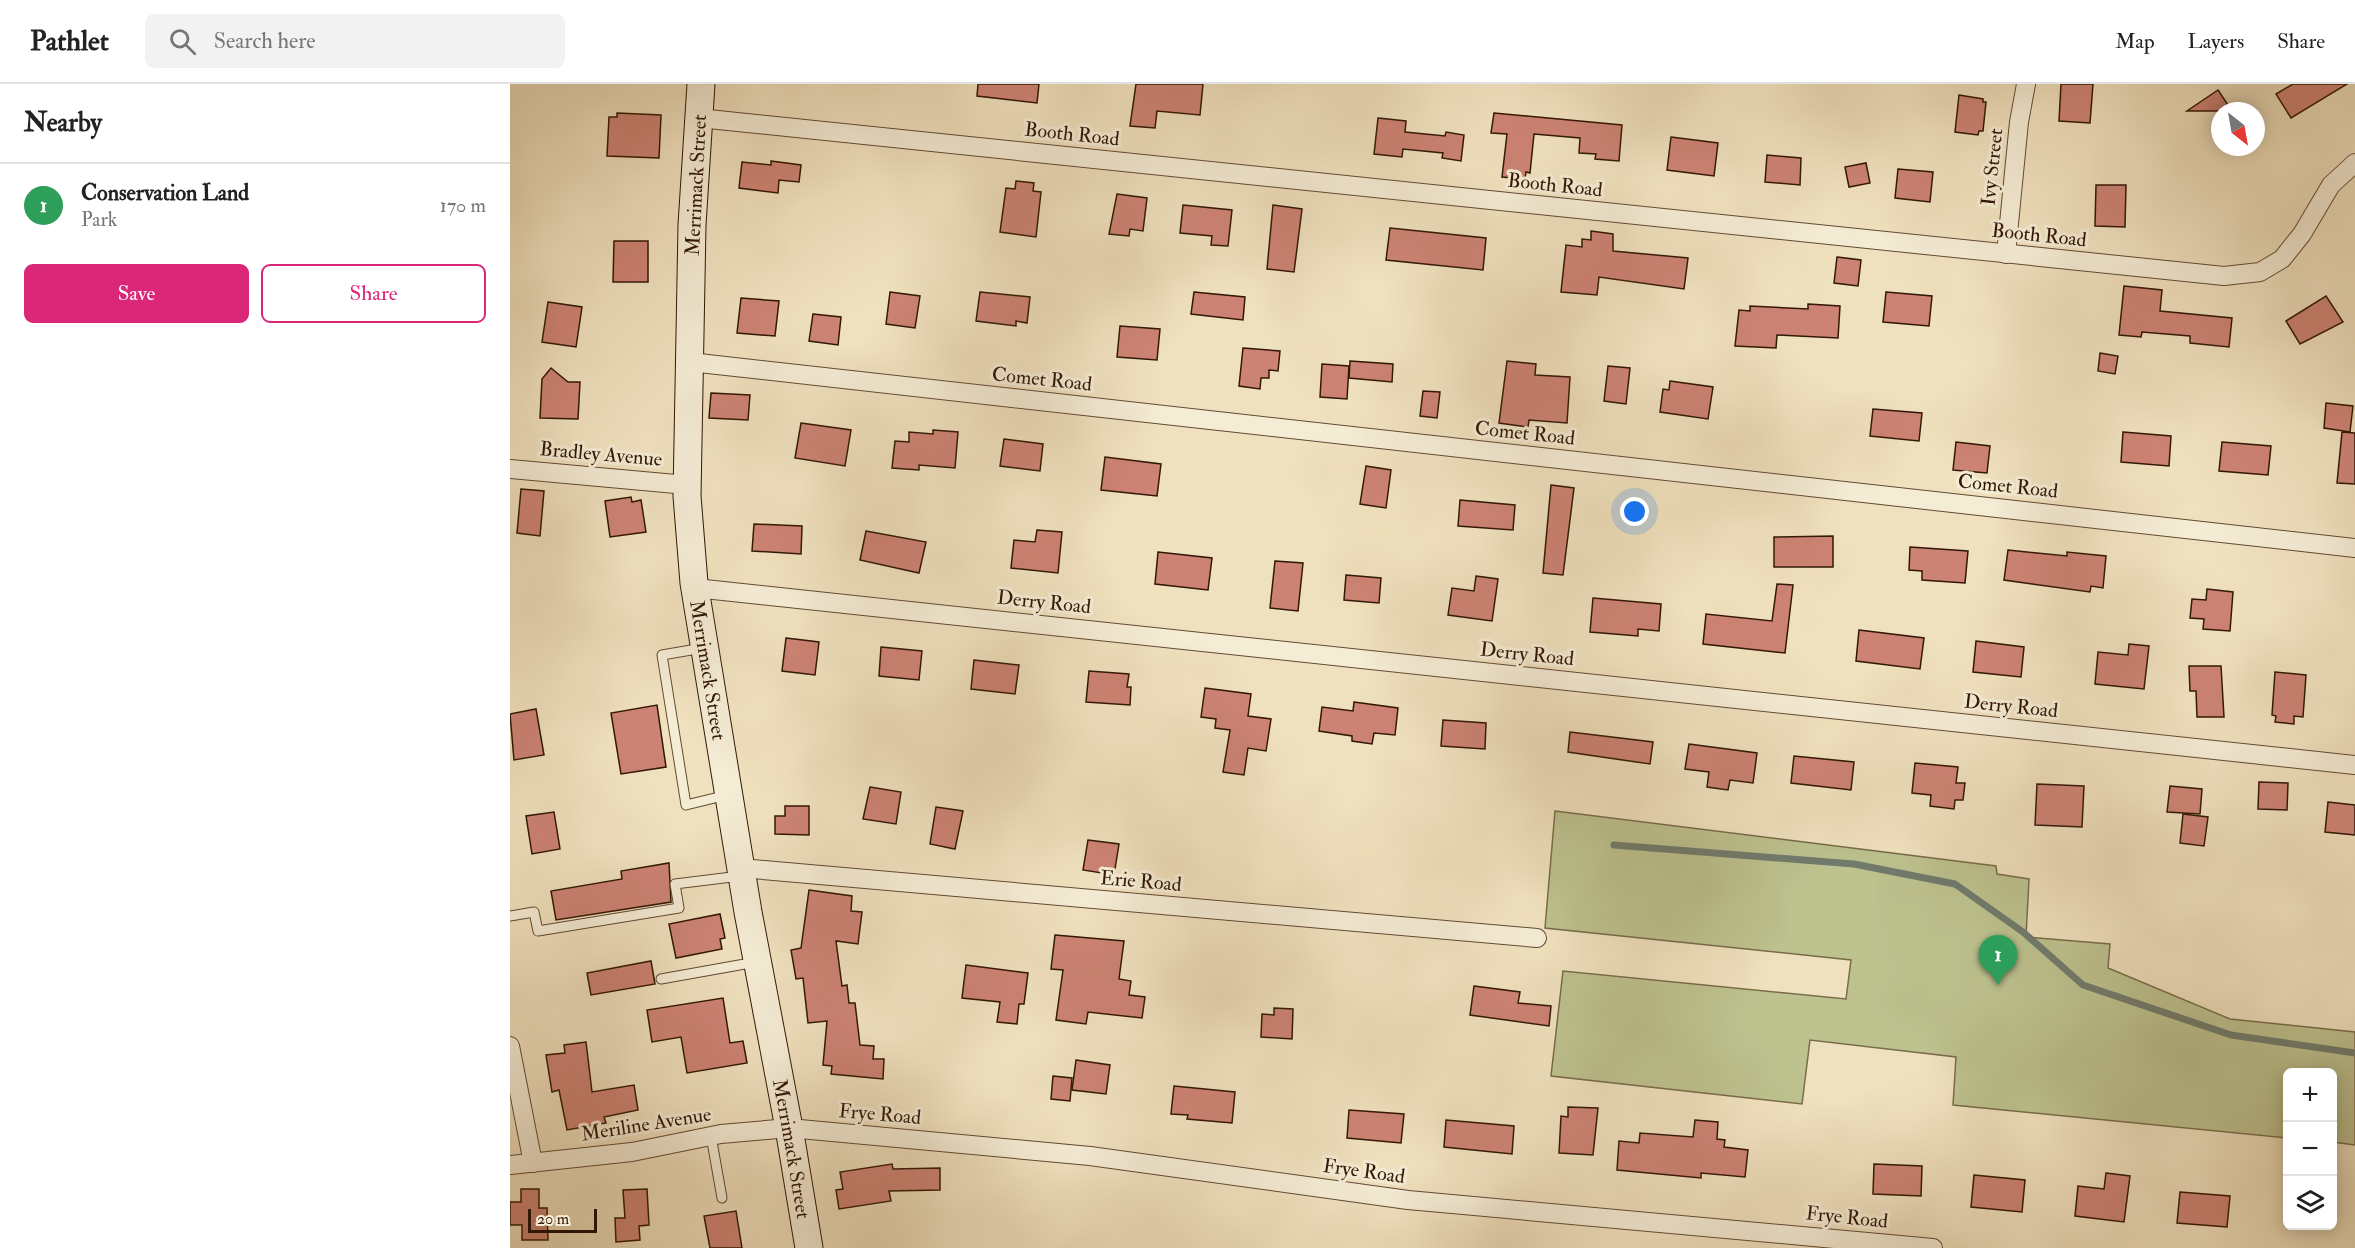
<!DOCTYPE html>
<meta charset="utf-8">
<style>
:root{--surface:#fff;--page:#f2f2f2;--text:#222;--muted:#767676;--line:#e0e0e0;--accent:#db2777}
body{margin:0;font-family:"IM FELL Double Pica",serif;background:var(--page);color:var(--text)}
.controls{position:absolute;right:18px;bottom:18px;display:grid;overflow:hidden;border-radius:9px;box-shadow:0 3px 15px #0003}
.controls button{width:54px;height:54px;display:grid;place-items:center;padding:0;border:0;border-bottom:2px solid var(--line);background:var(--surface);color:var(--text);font:30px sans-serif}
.compass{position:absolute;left:1701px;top:18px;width:54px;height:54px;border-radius:50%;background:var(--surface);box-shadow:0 3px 15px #0003;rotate:149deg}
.scale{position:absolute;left:18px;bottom:15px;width:69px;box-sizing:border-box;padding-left:6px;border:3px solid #321705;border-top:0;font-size:16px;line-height:21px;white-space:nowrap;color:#321705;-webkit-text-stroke:4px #f5ecd5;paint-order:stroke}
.you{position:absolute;left:1125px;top:428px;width:21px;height:21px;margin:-15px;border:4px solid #fff;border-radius:50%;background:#1a73e8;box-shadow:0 0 0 9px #1a73e833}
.badge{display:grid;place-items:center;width:39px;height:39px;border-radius:50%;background:var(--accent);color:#fff;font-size:20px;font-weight:700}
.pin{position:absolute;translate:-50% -50px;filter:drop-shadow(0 2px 3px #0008)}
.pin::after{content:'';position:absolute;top:32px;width:21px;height:18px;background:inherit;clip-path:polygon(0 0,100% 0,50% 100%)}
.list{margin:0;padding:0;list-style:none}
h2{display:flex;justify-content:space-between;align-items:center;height:78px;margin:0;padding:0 24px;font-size:26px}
h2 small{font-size:20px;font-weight:400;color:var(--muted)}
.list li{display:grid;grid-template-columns:39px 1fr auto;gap:18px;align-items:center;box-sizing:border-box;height:84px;padding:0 24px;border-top:2px solid var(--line)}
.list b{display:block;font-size:22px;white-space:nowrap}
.list p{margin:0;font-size:20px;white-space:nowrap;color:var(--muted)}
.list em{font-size:20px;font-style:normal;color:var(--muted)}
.actions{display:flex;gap:12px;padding:18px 24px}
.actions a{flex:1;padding:14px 0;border:2px solid var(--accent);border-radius:9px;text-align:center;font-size:21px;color:var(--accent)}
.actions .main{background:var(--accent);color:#fff}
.icon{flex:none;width:33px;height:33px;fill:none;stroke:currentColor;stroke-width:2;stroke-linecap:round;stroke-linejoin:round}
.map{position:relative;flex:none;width:1845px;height:1164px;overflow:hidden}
header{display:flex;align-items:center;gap:36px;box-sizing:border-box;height:84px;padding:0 30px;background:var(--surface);border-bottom:2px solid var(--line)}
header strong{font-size:28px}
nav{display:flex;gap:33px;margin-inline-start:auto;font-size:21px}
.search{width:420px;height:54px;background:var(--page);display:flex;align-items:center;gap:15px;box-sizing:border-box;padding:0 21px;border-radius:9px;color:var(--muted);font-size:22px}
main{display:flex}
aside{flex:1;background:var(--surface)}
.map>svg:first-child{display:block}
</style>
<header>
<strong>Pathlet</strong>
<div class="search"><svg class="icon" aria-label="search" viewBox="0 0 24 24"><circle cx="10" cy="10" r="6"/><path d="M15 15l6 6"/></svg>Search here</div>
<nav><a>Map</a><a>Layers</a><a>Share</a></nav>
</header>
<main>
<aside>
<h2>Nearby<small></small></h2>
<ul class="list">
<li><span class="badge" style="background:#2e9e5b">1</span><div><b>Conservation Land</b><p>Park</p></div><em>170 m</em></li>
</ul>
<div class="actions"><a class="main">Save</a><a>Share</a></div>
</aside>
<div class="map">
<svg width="1845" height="1164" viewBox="0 0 1845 1164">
<rect width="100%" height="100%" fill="#f0e1be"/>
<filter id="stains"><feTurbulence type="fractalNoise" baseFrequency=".00333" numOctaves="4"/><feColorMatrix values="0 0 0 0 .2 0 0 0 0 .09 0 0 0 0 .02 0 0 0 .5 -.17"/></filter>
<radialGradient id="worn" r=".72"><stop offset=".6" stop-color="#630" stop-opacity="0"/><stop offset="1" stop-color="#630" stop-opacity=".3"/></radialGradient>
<!-- green -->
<polygon fill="#bdc28f" stroke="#786c4a" stroke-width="1.5" points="1045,727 1486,782 1487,790 1519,795 1516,853 1600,860 1598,884 1720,935 1845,948 1845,1061 1823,1058 1822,988 1778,988 1777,1054 1443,1021 1446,973 1300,956 1292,1020 1041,992 1053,887 1336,915 1341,876 1035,844"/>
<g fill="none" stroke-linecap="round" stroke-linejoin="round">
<!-- stream -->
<polyline stroke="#707b6d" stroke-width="7" points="1104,761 1344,780 1445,800 1513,848 1573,901 1721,951 1845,969"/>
</g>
<!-- building -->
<g fill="#cd8374" stroke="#321705" stroke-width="1.5">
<polygon points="468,0 529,0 527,19 467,12"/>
<polygon points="626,0 693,0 690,31 647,27 645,44 620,42"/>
<polygon points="1551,0 1583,0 1580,39 1549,37"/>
<polygon points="1783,0 1837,0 1781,34 1766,10"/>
<polygon points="1708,6 1722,27 1677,27"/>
<polygon points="1449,11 1473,15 1473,18 1476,18 1473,47 1469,47 1468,51 1445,48"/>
<polygon points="107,29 151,31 149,74 97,72 99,33 107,33"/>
<polygon points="984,29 1112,41 1109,77 1085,75 1086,70 1069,69 1070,54 1024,50 1020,89 1016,88 1015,95 992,93 997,50 981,49"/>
<polygon points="868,34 896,37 895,48 935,52 936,48 954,51 951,77 932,74 933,69 893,65 892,73 864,70"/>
<polygon points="1161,53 1208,59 1204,92 1157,86"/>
<polygon points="1257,71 1291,74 1290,101 1255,98"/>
<polygon points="261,77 291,81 289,98 269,96 268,109 229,104 232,78 261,81"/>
<polygon points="1356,79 1360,99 1339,103 1335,83"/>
<polygon points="1388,85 1423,88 1420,118 1385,114"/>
<polygon points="506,97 524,99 523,107 531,108 526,153 490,148 496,104 505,105"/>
<polygon points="1586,101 1616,101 1615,143 1585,142"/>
<polygon points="607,110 637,114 633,147 620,145 619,152 599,150"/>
<polygon points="673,121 722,126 718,162 701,161 702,152 670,149"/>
<polygon points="763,121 792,125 784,188 757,185"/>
<polygon points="880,144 976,154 973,186 876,176"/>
<polygon points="1081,147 1103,150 1103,167 1178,174 1174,205 1089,193 1087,211 1051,208 1056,161 1072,163 1072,155 1081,156"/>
<polygon points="104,157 138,157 138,198 103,198"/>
<polygon points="1327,173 1351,176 1348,202 1324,199"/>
<polygon points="1614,202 1652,206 1650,227 1722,234 1719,263 1680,259 1680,252 1632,248 1631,253 1609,251"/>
<polygon points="380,208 410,212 405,244 376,240"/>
<polygon points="470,208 520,213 517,239 506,237 506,242 466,237"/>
<polygon points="684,208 735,213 733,236 681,230"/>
<polygon points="1376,208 1422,212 1419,242 1373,238"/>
<polygon points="1816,212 1833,238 1790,260 1776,237"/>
<polygon points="231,214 269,217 265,252 227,249"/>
<polygon points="38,218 72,223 66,263 32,258"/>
<polygon points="1298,220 1330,222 1328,254 1267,251 1266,264 1225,262 1229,226 1240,227 1240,222 1298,225"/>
<polygon points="303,230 331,233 328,261 299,257"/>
<polygon points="610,242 650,245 647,276 607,273"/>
<polygon points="733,264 770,267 768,287 759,286 759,294 751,294 750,305 729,302"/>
<polygon points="1590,269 1608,272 1605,290 1588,287"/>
<polygon points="840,277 883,280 882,298 839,294"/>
<polygon points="997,277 1026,280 1025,291 1060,293 1057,339 1019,336 1018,343 989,339"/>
<polygon points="812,280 839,282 837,315 810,313"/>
<polygon points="1098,282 1120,284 1116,320 1094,317"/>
<polygon points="41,284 58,298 70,298 68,335 30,334 32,295"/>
<polygon points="1160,297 1203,303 1198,335 1150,328 1153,305 1159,306"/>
<polygon points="913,307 930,308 927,334 910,332"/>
<polygon points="201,309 240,311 238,336 199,334"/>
<polygon points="1816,319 1843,322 1840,348 1814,344"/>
<polygon points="1363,325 1412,329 1409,357 1360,352"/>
<polygon points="291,339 341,346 335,382 285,374"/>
<polygon points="423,346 448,348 445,384 409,381 409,386 382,384 385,357 399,358 399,348 423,350"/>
<polygon points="1613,348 1661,352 1659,382 1611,378"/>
<polygon points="1832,348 1845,349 1845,400 1827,399"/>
<polygon points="494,355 533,360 530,387 490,382"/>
<polygon points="1446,358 1480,362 1477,389 1443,386"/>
<polygon points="1712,358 1761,362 1758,391 1709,387"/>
<polygon points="595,373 651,380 647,412 591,406"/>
<polygon points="856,382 881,386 876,424 850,420"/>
<polygon points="1041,401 1064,404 1053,491 1033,489"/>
<polygon points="11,405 34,407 30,452 7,449"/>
<polygon points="121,413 122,418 131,416 136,448 100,453 95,417"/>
<polygon points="950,416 1005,421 1003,446 948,442"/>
<polygon points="244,440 292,442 291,470 242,467"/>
<polygon points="527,446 552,448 548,489 501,484 504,456 525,458"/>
<polygon points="356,447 416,458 409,489 350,476"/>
<polygon points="1323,452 1323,483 1264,483 1264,453"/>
<polygon points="1400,463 1458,467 1455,499 1412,496 1412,487 1399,486"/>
<polygon points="1498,466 1557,472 1557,468 1596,472 1593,504 1581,502 1580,508 1494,496"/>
<polygon points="648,468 702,474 698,506 645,500"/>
<polygon points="765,477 793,479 788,527 760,524"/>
<polygon points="836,491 871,494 869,519 834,516"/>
<polygon points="966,492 988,495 982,537 938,531 942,504 964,507"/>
<polygon points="1267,500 1283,501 1275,569 1193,560 1196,530 1262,537"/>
<polygon points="1697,505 1723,508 1720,547 1693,545 1694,535 1680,534 1682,515 1696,516"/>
<polygon points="1083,514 1151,520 1149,547 1128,545 1128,552 1080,548"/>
<polygon points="1349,546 1414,554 1410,585 1346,577"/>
<polygon points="276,554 309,558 305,591 272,587"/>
<polygon points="1466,557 1514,563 1511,593 1463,588"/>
<polygon points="1619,560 1639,562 1634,605 1585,600 1588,568 1618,571"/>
<polygon points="371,563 412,567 409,596 369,592"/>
<polygon points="464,576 509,581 505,610 461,605"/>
<polygon points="1679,582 1711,582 1714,633 1687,633 1686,607 1680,607"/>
<polygon points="579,587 619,590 617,603 621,603 620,621 576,618"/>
<polygon points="1765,588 1796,591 1793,633 1784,632 1784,640 1765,638 1766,632 1762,631"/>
<polygon points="695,604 741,610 738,632 761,635 756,667 738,664 734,691 713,688 720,646 705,644 706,635 691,633"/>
<polygon points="844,618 888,624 885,651 864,649 862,660 842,657 842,652 809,647 812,623 843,627"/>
<polygon points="147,621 156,683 111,690 101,629"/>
<polygon points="26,625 34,671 4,676 0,630"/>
<polygon points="933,636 976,639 975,665 931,662"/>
<polygon points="1060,648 1143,658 1140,680 1058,668"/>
<polygon points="1179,660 1247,669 1243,699 1220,696 1218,706 1197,703 1199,688 1175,685"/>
<polygon points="1284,672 1344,678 1341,706 1281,699"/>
<polygon points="1405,679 1448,683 1446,699 1455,699 1453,716 1445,716 1444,725 1420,722 1421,711 1402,709"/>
<polygon points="1749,698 1778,699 1777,726 1748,725"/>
<polygon points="1527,700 1574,702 1572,743 1525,741"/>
<polygon points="1660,702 1692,705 1690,730 1657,728"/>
<polygon points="360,703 391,708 386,740 353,735"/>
<polygon points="1818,718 1845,721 1845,751 1815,748"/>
<polygon points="275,722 299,722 299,751 265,750 265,732 275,732"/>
<polygon points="426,723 453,727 445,765 420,760"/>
<polygon points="44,728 50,765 22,770 16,732"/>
<polygon points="1673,730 1698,733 1694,762 1670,759"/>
<polygon points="578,756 609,760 604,791 573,786"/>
<polygon points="159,779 161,818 46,836 41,807 112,795 111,787"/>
<polygon points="299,806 342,812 341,827 352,828 348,860 326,857 332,902 337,901 339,919 345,919 350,961 364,962 363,975 374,975 373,995 321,990 322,982 313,981 317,937 298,939 293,894 286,895 281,866 291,864"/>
<polygon points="210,830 215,854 210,855 212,865 166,874 159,840"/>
<polygon points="545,851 614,857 609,895 621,897 619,911 635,913 632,934 578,928 576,940 546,936 553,886 541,885"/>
<polygon points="141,877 145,900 81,911 77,889"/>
<polygon points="456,881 518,889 514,920 509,920 507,940 487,938 490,918 452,914"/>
<polygon points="964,902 1010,908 1008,919 1041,922 1039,942 960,931"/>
<polygon points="213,914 220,959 233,957 237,979 177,989 171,953 142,958 137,926"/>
<polygon points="764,924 783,925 782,955 751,953 752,930 764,931"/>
<polygon points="76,958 82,1008 124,1001 128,1026 94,1033 96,1039 57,1046 49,1006 42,1008 36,971 55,969 54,961"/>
<polygon points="566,976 600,981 596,1010 562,1006"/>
<polygon points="543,992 562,994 560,1017 541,1015"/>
<polygon points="664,1002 725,1008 722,1039 677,1035 678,1031 661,1030"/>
<polygon points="1058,1023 1088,1024 1083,1071 1049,1069 1051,1032 1058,1033"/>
<polygon points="839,1026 894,1030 891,1059 837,1054"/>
<polygon points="936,1036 1004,1042 1002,1070 934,1063"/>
<polygon points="1185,1036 1208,1038 1207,1055 1215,1056 1214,1063 1238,1066 1235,1093 1191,1089 1191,1094 1107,1086 1109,1057 1129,1059 1130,1049 1183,1053"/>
<polygon points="382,1080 383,1085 430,1084 430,1106 379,1107 381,1117 329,1125 326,1106 333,1105 330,1088"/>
<polygon points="1364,1080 1412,1082 1411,1112 1363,1110"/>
<polygon points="1596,1089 1620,1092 1614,1138 1565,1132 1568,1102 1594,1105"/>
<polygon points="1464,1091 1515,1096 1512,1128 1461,1123"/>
<polygon points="11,1105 29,1105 29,1124 37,1124 38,1156 12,1156 12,1141 0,1141 0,1118 11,1118"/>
<polygon points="137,1105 139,1141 129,1142 130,1156 106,1158 105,1134 115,1134 113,1106"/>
<polygon points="1670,1108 1720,1112 1717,1143 1667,1139"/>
<polygon points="226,1127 232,1164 200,1164 194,1132"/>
</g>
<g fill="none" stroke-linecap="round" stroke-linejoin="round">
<!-- service casing -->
<g stroke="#624a33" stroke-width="11">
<g id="service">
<polyline points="193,564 152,571 176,721 217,711"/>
<polyline points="0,832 24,828 28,847 169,824 165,800 230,792"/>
<polyline points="151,895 246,878"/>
<polyline points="201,1052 212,1114"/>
</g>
</g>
<!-- minor casing -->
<g stroke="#624a33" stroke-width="20">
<g id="minor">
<polyline points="189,34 1714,192 1750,188 1772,175 1792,150 1821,101 1845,79"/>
<polyline points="1496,170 1509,38 1516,0"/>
<polyline points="180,278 1845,464"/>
<polyline points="0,385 177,401"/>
<polyline points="185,504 1845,681"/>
<polyline points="231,784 1027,854"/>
<polyline points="0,962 23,1079"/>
<polyline points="0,1081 122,1068 211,1050 279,1044 580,1072 898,1116 1423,1164"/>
</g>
</g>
<!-- secondary casing -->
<g stroke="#321705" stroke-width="29">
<g id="secondary">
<path id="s1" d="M191,0L182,141L177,412L184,499L238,828L279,1044L299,1164"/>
</g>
</g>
<!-- service -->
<use href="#service" stroke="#f5ecd5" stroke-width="9"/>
<!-- minor -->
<use href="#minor" stroke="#f5ecd5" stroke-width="18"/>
<!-- secondary -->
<use href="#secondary" stroke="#f5ecd5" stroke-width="27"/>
</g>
<g text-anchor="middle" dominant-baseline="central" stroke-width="6" stroke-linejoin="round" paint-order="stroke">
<!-- street labels -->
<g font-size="20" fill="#321705" stroke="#f5ecd5">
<text transform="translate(562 50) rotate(6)">Booth Road</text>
<text transform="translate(1482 83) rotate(-84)">Ivy Street</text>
<text transform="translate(186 101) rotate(-87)">Merrimack Street</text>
<text transform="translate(1045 101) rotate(6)">Booth Road</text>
<text transform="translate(1529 151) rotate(6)">Booth Road</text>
<text transform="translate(532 295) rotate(6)">Comet Road</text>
<text transform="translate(1015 349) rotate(6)">Comet Road</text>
<text transform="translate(91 370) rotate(5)">Bradley Avenue</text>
<text transform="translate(1498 402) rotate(6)">Comet Road</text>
<text transform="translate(534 518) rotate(6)">Derry Road</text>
<text transform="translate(1017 570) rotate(6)">Derry Road</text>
<text stroke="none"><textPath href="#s1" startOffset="588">Merrimack Street</textPath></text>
<text transform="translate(1501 622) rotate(6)">Derry Road</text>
<text transform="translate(631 797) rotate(5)">Erie Road</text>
<text transform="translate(370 1030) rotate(5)">Frye Road</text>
<text transform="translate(136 1040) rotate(-9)">Meriline Avenue</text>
<text stroke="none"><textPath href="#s1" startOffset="1074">Merrimack Street</textPath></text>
<text transform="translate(854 1087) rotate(8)">Frye Road</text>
<text transform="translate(1337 1133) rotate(6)">Frye Road</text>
</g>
</g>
<rect width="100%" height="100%" filter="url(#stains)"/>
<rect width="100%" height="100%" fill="url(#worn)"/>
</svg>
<div class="controls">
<button>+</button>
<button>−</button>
<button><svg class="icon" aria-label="layers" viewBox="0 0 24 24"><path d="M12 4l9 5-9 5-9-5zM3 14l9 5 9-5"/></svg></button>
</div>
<svg class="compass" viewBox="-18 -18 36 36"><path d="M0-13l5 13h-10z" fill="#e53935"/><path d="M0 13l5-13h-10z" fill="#767676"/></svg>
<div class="scale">20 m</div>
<div class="you"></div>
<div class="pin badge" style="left:1488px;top:901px;background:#2e9e5b">1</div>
</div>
</main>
